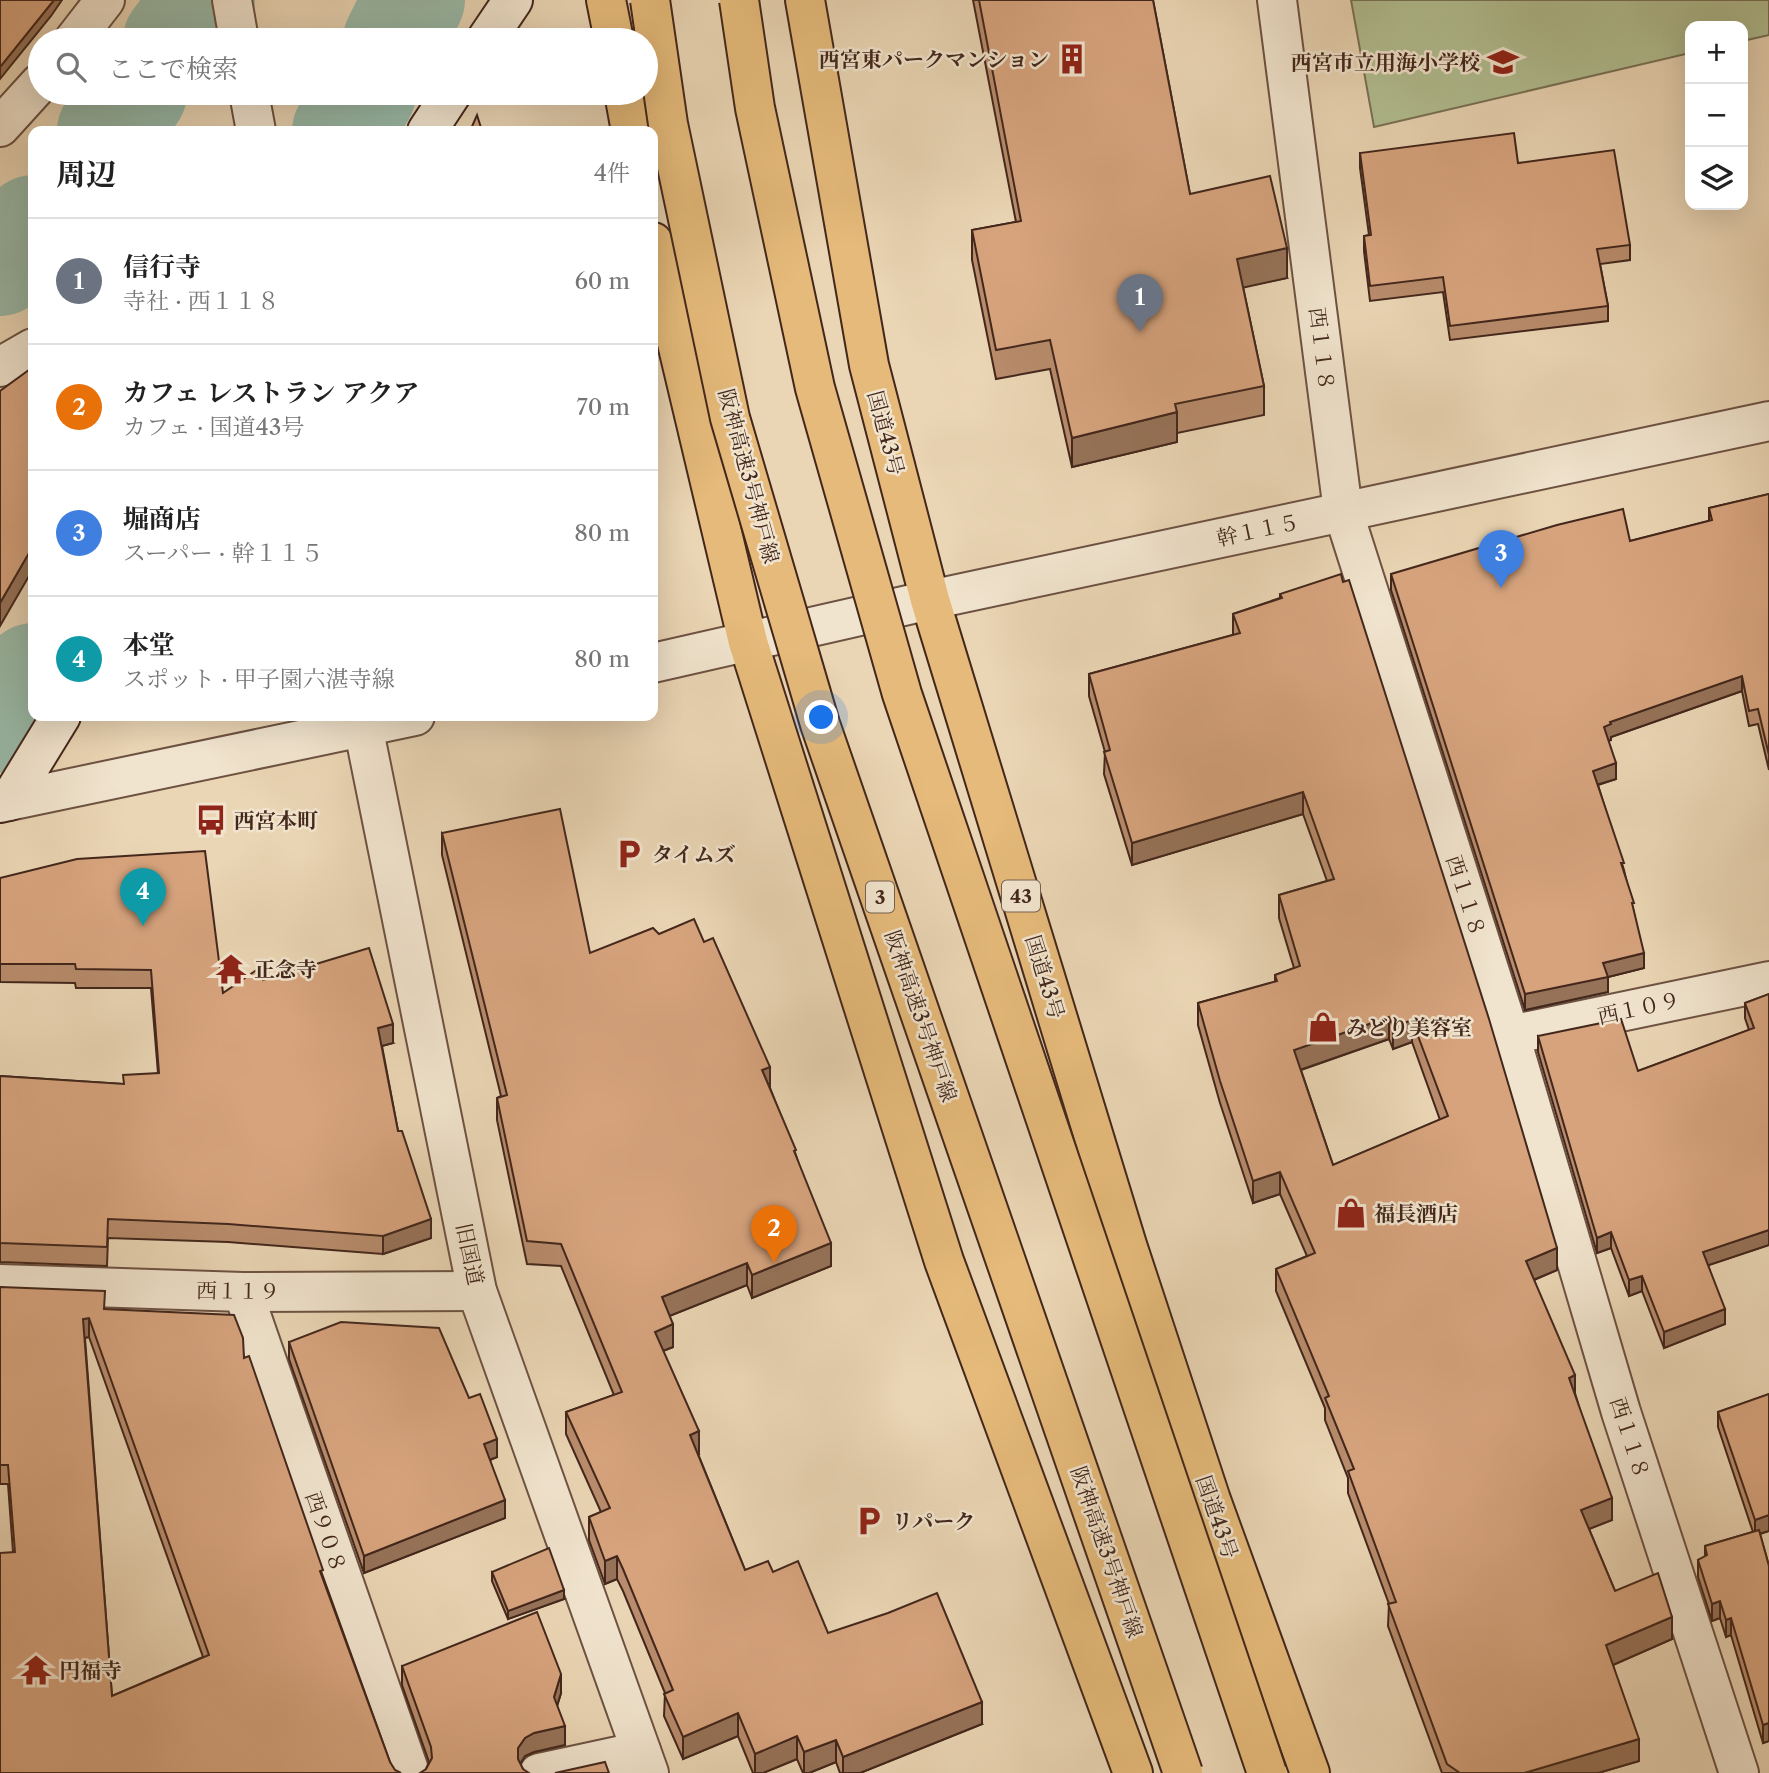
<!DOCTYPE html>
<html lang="ja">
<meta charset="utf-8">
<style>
:root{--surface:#fff;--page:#f2f2f2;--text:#222;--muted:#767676;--line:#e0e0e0;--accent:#ea580c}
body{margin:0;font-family:"Libre Caslon Text","Noto Serif JP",serif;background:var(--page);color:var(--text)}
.controls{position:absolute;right:21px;top:21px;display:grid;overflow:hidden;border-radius:14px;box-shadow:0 7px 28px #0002}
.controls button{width:63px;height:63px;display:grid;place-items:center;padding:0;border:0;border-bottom:2px solid var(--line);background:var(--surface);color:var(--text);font:35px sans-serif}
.you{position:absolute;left:822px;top:718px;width:24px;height:24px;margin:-18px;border:5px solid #fff;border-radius:50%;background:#1a73e8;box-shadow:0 0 0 10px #1a73e833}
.badge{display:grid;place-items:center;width:46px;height:46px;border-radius:50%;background:var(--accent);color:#fff;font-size:23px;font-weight:700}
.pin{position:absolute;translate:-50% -58px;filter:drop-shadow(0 2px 4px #0008)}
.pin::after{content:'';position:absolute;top:37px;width:24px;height:21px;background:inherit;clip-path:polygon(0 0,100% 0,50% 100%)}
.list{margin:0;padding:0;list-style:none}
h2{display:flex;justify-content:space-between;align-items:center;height:91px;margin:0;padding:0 28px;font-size:30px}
h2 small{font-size:23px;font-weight:400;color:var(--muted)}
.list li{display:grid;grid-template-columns:46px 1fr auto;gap:21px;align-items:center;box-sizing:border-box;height:126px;padding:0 28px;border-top:2px solid var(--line)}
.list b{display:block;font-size:26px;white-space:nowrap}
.list p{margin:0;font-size:23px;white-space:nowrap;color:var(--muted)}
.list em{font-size:23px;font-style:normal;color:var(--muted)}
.icon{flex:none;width:38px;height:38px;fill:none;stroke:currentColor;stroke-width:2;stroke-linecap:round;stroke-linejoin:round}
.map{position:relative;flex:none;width:1769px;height:1773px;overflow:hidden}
.search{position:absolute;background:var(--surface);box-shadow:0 7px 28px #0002;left:28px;top:28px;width:630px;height:77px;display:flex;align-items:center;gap:18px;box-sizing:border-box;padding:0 24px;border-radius:38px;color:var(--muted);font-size:26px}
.panel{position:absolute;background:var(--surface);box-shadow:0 7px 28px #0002;left:28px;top:126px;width:630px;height:595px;border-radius:14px}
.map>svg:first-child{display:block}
</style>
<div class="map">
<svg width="1769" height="1773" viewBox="0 0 1769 1773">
<rect width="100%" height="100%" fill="#ead5b4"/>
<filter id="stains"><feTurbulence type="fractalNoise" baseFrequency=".00286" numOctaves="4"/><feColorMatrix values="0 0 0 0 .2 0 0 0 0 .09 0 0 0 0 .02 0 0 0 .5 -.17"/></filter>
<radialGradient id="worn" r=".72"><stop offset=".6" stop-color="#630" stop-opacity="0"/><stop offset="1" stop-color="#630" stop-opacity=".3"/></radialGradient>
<!-- garden -->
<polygon fill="#b1be91" stroke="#7a7256" stroke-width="2" points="1351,0 1769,0 1769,35 1743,41 1743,26 1690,26 1690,53 1374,127"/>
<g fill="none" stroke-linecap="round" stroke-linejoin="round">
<!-- river -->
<g stroke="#99b9a7" stroke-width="102">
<polyline points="174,40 204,0"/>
<polyline points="394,40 414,0"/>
<polyline points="108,131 136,93"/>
<polyline points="343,131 365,93"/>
<polyline points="0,265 33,226"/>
<polyline points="6,722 33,674"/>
</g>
<!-- minor casing -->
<g stroke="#6d5242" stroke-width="42">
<g id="minor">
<polyline points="1277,0 1343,511 1510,1035 1621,1412 1739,1773"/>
<polyline points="74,40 105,0"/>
<polyline points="0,127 40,83"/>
<polyline points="0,367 33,348"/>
<polyline points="1510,1035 1769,981"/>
<polyline points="0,1284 243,1292 477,1291"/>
<polyline points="243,1292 410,1773"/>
<polyline points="539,1773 641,1751"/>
</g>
</g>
<!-- tertiary casing -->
<g stroke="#6d5242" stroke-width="42">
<g id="tertiary">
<polyline points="232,0 239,40"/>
<polyline points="249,93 256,131"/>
<polyline points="653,663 930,600 1769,421"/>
<polyline points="361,716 477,1291 649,1773"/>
<polyline points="9,801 415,716"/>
</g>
</g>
<!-- secondary casing -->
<g stroke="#43271c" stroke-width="42">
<g id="secondary">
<polyline points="486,40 513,0"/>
<polyline points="427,131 452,93"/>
<polyline points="0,803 9,801 61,716"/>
</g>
</g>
<!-- trunk casing -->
<g stroke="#43271c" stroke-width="42">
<g id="trunk">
<polyline points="606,0 614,40"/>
<polyline points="805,0 869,365 930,600 1127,1245 1211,1500 1310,1773"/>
<polyline points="624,93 631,131"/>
<polyline points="653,242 748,642 944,1261 1133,1773"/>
</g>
</g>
<!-- minor -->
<use href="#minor" stroke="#f1e4ce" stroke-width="38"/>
<!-- tertiary -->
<use href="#tertiary" stroke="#f1e4ce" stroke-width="38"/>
<!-- secondary -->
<use href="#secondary" stroke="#f1e4ce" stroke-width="38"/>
<!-- trunk -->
<use href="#trunk" stroke="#e5ba7a" stroke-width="38"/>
<!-- motorway-bridge casing -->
<g stroke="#43271c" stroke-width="42" stroke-linecap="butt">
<g id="motorway-bridge">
<polyline points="650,0 668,124 730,418 820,724 1183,1773"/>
<polyline points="739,0 755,108 815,388 902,694 1267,1773"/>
</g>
</g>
<!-- motorway-bridge -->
<use href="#motorway-bridge" stroke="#e5ba7a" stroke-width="38"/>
</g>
<!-- wall -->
<g fill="#b88c6c" stroke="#43271c" stroke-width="2" fill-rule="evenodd">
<polygon points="973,0 1153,0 1190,194 1287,278 1243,287 1264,386 1264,415 1177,433 1177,442 1072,467 1050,369 996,379 972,260 972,230 1016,222"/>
<polygon points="1360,153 1518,163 1630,245 1630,260 1600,264 1608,306 1608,321 1450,340 1443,292 1370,301 1364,251 1364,236 1369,235 1360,168"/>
<polygon points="1769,494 1769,770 1758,724 1749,726 1742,691 1611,737 1611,740 1608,741 1616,779 1598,785 1624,870 1634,913 1644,968 1608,977 1608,992 1525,1010 1391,590 1391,574 1630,541 1709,521 1709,508"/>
<path d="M1280,594L1557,1270L1534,1280L1575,1393L1612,1520L1589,1529L1615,1591L1672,1639L1613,1665L1639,1761L1598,1773H1442L1388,1626L1389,1604L1348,1493V1478L1325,1420V1408L1276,1291V1269L1307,1256L1280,1194L1253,1203L1220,1103L1198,1025V1003L1275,982V975L1294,968L1279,918V895L1327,881L1303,814L1132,865L1104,774L1105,752L1089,696V674L1233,635V614L1280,598ZM1389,1039L1393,1049L1412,1042L1440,1120L1333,1165L1301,1070Z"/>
<polygon points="442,833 590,953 770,1088 796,1155 831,1266 752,1298 747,1285 669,1316 673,1347 663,1351 699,1454 698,1454 745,1570 773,1572 828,1633 982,1724 860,1773 840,1773 836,1762 809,1773 803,1773 797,1759 763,1773 753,1773 738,1736 683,1759 664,1716 665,1693 623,1591 617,1579 605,1584 589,1540 589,1517 601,1512 566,1434 566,1412 614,1395 561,1266 527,1264 497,1120 497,1098 501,1096 442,855"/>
<polygon points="0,878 223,993 263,980 393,1043 382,1046 398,1131 431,1238 383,1254 228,1242 108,1238 107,1266 0,1262 0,1076 123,1084 158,1073 151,988 76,988 75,983 0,982"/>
<polygon points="1769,994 1769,1245 1708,1265 1725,1324 1664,1348 1642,1291 1629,1296 1611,1248 1597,1253 1538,1052 1538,1036 1638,1071 1749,1030 1745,1018 1745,1003"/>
<path d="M0,1287L105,1309L244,1358L390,1762L0,1773L13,1552L8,1484H0ZM89,1337L203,1657L112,1696L85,1338Z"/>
<polygon points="289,1342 469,1398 497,1457 490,1460 505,1518 364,1573 289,1359"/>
<polygon points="1769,1394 1769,1531 1760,1534 1769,1566 1769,1741 1763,1743 1731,1635 1726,1637 1720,1618 1712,1621 1698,1577 1698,1560 1705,1557 1705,1546 1753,1532 1718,1427 1718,1412"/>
<polygon points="492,1572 564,1599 508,1619 492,1581"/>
<polygon points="402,1666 561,1693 557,1706 565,1745 534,1752 525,1756 520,1764 523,1769 426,1769 429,1762 402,1685"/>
</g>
<!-- shaded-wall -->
<g fill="#967258" stroke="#43271c" stroke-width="2">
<polygon points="54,0 62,0 51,16 0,79 0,67"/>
<polygon points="1287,248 1287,278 1237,289 1237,259"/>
<polygon points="1177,412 1177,442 1072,467 1072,438"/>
<polygon points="33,546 33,569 0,626 0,603"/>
<polygon points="1742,676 1742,691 1611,737 1611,740 1604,742 1604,727 1610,722"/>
<polygon points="1616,763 1616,779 1593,786 1593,771"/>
<polygon points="1303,792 1303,814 1132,865 1132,843"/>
<polygon points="1644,953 1644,968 1608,977 1608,992 1525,1010 1525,994 1603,963"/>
<polygon points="1389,1017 1389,1039 1294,1072 1294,1050"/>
<polygon points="1412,1020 1412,1042 1393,1049 1393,1027"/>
<polygon points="393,1024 393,1043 378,1047 378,1028"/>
<polygon points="770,1067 770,1089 762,1070"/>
<polygon points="1280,1172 1280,1194 1253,1203 1253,1181"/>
<polygon points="431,1219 431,1238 383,1254 383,1236"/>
<polygon points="1769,1230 1769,1245 1703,1267 1703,1252"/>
<polygon points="1611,1232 1611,1248 1597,1253 1597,1238"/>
<polygon points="831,1243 831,1266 752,1298 752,1275"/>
<polygon points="1557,1248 1557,1270 1526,1283 1526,1261"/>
<polygon points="747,1263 747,1285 662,1319 662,1297"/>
<polygon points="1642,1276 1642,1291 1629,1296 1629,1280"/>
<polygon points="1725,1309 1725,1324 1664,1348 1664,1332"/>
<polygon points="89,1318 89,1337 83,1338 83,1319"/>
<polygon points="673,1324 673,1347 655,1354 655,1332"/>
<polygon points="1575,1375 1575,1397 1569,1378"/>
<polygon points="699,1431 699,1454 690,1458 690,1435"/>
<polygon points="497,1439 497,1457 484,1462 484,1444"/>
<polygon points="1612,1498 1612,1520 1581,1532 1581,1510"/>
<polygon points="505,1500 505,1518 364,1573 364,1556"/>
<polygon points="1769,1515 1769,1531 1755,1535 1755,1520"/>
<polygon points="617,1556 617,1579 605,1584 605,1561"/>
<polygon points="564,1590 564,1599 508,1619 508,1611"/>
<polygon points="1720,1601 1720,1618 1712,1621 1712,1604"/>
<polygon points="1672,1617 1672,1639 1606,1668 1606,1645"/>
<polygon points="1731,1618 1731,1635 1726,1637 1726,1620"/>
<polygon points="561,1674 561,1693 554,1716 554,1697"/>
<polygon points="982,1702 982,1724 860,1773 843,1773 843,1757"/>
<polygon points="738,1713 738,1736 683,1759 683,1737"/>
<polygon points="1769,1723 1769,1741 1763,1743 1763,1725"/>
<polygon points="565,1726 565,1745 534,1752 525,1756 518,1767 518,1748 525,1738 534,1733"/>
<polygon points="797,1736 797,1759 763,1773 755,1773 755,1754"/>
<polygon points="1639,1739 1639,1761 1598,1773 1524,1773"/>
<polygon points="836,1740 836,1762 809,1773 804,1773 804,1752"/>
</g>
<!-- building -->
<g fill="#d6a37d" stroke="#43271c" stroke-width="2" fill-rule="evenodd">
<polygon points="0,0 54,0 0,67"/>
<polygon points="979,0 1153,0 1190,194 1270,176 1287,248 1237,259 1264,386 1175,404 1177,412 1072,438 1050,340 996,350 972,230 1021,221"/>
<polygon points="477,115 482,131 470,131"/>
<polygon points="1514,133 1518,163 1614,150 1630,245 1597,249 1608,306 1450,326 1443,277 1370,286 1364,236 1371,235 1360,153"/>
<polygon points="33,367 33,546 0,603 0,391"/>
<polygon points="1769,494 1769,755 1758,709 1749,711 1742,676 1610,722 1611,724 1604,727 1616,763 1593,771 1624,863 1621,863 1634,903 1632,903 1644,953 1603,963 1608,977 1525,994 1391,574 1557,525 1623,509 1630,541 1712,520 1709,508"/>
<path d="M1341,574L1343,582L1349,580L1489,1019L1557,1248L1526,1261L1575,1375L1569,1378L1612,1498L1581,1510L1615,1591L1658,1573L1672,1617L1606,1645L1639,1739L1524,1773H1460L1447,1764L1388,1604L1396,1602L1348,1471L1354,1469L1325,1398L1329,1396L1276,1269L1315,1253L1280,1172L1253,1181L1220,1081L1198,1003L1277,981L1275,975L1300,966L1279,895L1334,879L1303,792L1132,843L1104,752L1110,750L1089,674L1240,633L1233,614L1282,598L1280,594ZM1389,1017L1393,1027L1412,1020L1448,1116L1333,1165L1294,1050Z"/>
<polygon points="560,809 590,953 653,928 659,934 694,919 704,942 713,938 770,1067 762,1070 796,1150 794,1151 831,1243 752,1275 747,1263 662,1297 673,1324 655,1332 699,1431 690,1435 745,1570 768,1561 773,1572 798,1561 828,1633 888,1613 937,1593 982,1702 843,1757 836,1740 804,1752 797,1736 755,1754 738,1713 683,1737 664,1694 673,1690 623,1569 617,1556 605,1561 589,1517 610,1508 566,1412 622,1392 561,1244 527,1241 497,1098 507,1095 442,833"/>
<polygon points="205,851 223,993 258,969 263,980 369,948 393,1024 378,1028 398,1131 402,1131 431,1219 383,1236 228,1224 108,1219 107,1247 0,1243 0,1076 124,1084 123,1075 159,1073 151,970 76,969 75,964 0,964 0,878 77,859"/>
<polygon points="1769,994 1769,1230 1703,1252 1725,1309 1664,1332 1642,1276 1629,1280 1611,1232 1597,1238 1538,1036 1621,1019 1638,1071 1754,1028 1745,1003"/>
<path d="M0,1287L105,1291L104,1309L234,1315L243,1338L244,1358L249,1356L323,1570L320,1571L390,1762L395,1770L401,1773H0V1553L15,1552L8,1465H0ZM89,1318L209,1655L112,1696L83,1319Z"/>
<polygon points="341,1322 439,1328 469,1398 480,1394 497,1439 484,1444 505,1500 364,1556 289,1342"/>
<polygon points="1769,1394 1769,1515 1755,1520 1718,1412"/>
<polygon points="1759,1530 1769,1566 1769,1723 1763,1725 1731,1618 1726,1620 1720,1601 1712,1604 1698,1560 1707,1555 1705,1546"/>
<polygon points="549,1548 564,1590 508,1611 492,1572"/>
<polygon points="537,1612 561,1674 554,1697 565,1726 534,1733 525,1738 518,1748 518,1759 523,1769 529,1773 420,1773 426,1769 432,1758 431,1747 402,1666"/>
<polygon points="605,1762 609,1773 555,1773"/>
</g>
<!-- icons -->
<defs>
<g id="building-bare" transform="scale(2.415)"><path d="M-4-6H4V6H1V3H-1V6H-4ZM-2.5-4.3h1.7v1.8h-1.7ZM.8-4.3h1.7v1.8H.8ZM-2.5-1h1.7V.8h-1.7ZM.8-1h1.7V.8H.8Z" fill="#8f2418" stroke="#f1e4ce" stroke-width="2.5" paint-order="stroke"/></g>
<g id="school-bare" transform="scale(2.415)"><path d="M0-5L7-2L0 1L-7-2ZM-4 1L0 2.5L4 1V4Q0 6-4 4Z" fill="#8f2418" stroke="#f1e4ce" stroke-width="2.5" paint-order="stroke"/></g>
<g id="bus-bare" transform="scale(2.415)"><path d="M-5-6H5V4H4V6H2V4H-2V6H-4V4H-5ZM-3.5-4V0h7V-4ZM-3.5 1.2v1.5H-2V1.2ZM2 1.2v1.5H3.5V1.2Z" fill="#8f2418" stroke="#f1e4ce" stroke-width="2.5" paint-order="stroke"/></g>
<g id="parking-bare" transform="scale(2.415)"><path d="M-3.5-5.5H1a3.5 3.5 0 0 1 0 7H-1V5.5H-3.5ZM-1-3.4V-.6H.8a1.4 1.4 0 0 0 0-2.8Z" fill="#8f2418" stroke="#f1e4ce" stroke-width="2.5" paint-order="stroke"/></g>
<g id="temple-bare" transform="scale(2.415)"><path d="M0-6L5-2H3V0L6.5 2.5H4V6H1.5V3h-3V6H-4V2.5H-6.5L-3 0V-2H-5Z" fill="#8f2418" stroke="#f1e4ce" stroke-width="2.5" paint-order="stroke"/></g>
<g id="shop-bare" transform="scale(2.415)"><path d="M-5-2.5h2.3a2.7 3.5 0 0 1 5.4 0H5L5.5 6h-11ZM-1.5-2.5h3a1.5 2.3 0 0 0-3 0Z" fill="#8f2418" stroke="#f1e4ce" stroke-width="2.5" paint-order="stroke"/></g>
</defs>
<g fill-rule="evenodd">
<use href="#building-bare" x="1072" y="59"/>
<use href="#school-bare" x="1503" y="62"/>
<use href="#bus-bare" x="211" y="820"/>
<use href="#parking-bare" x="629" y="854"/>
<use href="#temple-bare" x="231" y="969"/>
<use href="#shop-bare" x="1323" y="1027"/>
<use href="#shop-bare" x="1351" y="1213"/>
<use href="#parking-bare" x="869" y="1521"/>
<use href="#temple-bare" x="36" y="1670"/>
</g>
<g text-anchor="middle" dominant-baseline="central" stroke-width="5" stroke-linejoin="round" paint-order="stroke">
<!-- shield labels -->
<g fill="#f1e4ce" stroke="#776051" stroke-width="2">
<rect x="1002" y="880.5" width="38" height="31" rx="5"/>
<rect x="866" y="881.5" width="28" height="31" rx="5"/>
</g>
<g font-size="19" font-weight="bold" fill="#43271c">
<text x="1021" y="896">43</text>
<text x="880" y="897">3</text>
</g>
<!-- poi labels -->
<g font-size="21" font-weight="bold" fill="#43271c" stroke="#f1e4ce" text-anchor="start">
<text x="1049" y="59" text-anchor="end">西宮東パークマンション</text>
<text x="1480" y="62" text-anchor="end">西宮市立用海小学校</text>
<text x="234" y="820">西宮本町</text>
<text x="652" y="854">タイムズ</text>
<text x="254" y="969">正念寺</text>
<text x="1346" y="1027">みどり美容室</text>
<text x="1374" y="1213">福長酒店</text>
<text x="892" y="1521">リパーク</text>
<text x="59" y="1670">円福寺</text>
</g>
<!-- street labels -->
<g font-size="21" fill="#43271c" stroke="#f1e4ce">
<text transform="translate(1322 349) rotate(83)">西１１８</text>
<text transform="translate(886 433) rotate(75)">国道43号</text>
<text transform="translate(749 476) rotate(75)">阪神高速3号神戸線</text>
<text transform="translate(1258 530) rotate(-12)">幹１１５</text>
<text transform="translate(1466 896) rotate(72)">西１１８</text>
<text transform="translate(1045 977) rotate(73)">国道43号</text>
<text transform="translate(1639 1008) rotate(-12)">西１０９</text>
<text transform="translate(921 1016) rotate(71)">阪神高速3号神戸線</text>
<text transform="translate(470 1254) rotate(78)">旧国道</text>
<text transform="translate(238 1291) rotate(1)">西１１９</text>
<text transform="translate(1630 1438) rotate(72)">西１１８</text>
<text transform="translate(1217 1517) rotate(71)">国道43号</text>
<text transform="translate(326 1532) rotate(71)">西９０８</text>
<text transform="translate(1107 1552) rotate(71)">阪神高速3号神戸線</text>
</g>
</g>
<rect width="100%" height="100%" filter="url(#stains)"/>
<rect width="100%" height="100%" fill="url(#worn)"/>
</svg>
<div class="controls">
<button>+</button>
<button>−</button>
<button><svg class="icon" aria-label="layers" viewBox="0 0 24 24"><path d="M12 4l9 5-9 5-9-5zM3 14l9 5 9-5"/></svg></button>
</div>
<div class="you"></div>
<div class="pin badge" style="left:1140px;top:332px;background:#6b7280">1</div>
<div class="pin badge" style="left:774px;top:1263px;background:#e8710a">2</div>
<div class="pin badge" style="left:1501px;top:588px;background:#3f7fe0">3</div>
<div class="pin badge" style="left:143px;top:926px;background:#0f9aa8">4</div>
<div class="search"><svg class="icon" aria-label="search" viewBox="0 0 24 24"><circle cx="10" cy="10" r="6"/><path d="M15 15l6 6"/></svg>ここで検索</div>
<section class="panel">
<h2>周辺<small>4件</small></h2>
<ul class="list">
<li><span class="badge" style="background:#6b7280">1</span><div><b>信行寺</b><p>寺社 · 西１１８</p></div><em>60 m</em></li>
<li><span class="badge" style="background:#e8710a">2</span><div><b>カフェ レストラン アクア</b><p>カフェ · 国道43号</p></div><em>70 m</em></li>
<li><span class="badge" style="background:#3f7fe0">3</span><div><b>堀商店</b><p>スーパー · 幹１１５</p></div><em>80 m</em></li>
<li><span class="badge" style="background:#0f9aa8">4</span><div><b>本堂</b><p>スポット · 甲子園六湛寺線</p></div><em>80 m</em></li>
</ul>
</section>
</div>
